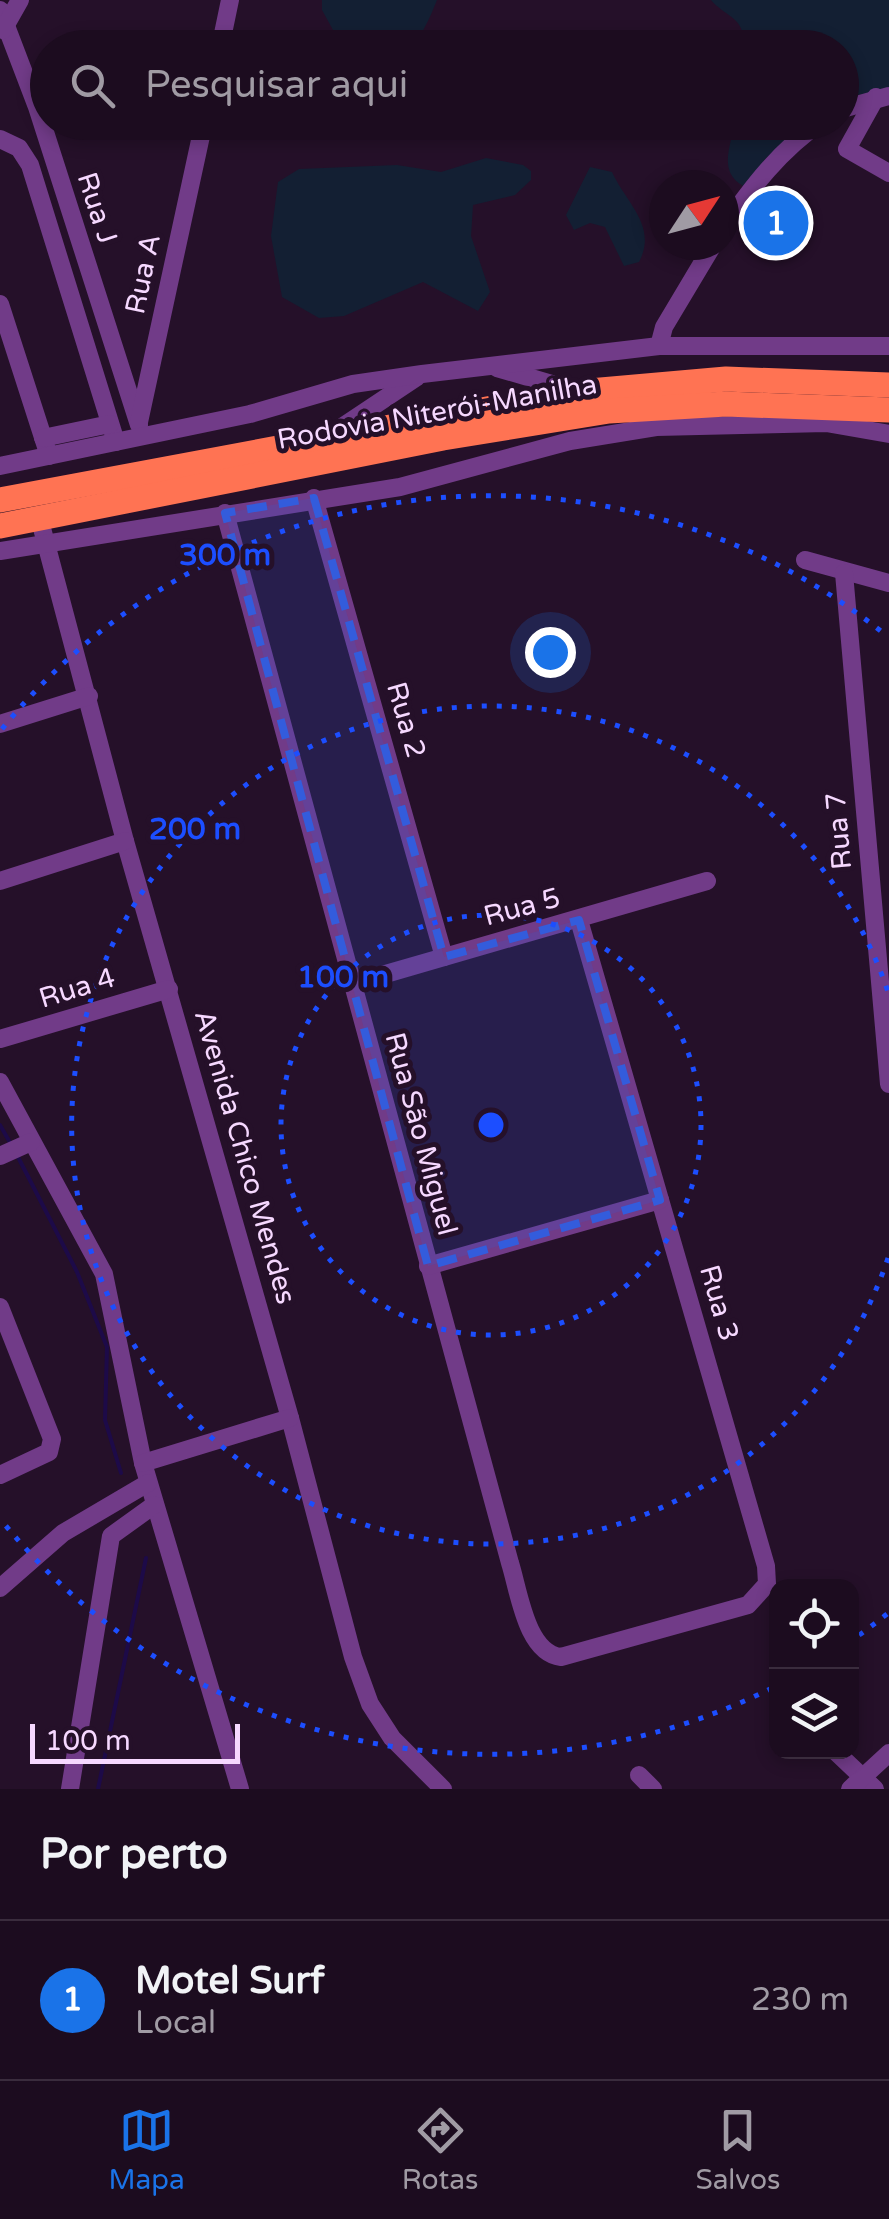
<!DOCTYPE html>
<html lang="pt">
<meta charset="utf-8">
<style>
:root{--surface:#1c0c1f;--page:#291a2c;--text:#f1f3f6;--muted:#a09ba4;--line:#3a2c3d;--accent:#1a73e8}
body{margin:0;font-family:"Varela Round",sans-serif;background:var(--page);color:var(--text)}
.controls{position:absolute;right:30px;bottom:30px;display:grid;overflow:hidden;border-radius:20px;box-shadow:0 5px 15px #0003}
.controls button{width:90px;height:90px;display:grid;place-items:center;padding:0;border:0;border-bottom:2px solid var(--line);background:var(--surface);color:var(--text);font:50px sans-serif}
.compass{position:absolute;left:649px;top:170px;width:90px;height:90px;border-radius:50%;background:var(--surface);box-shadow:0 5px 15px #0003;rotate:54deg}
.scale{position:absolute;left:30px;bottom:25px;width:210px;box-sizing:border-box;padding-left:10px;border:5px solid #f6d8ff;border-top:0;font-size:28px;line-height:35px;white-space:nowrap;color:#f6d8ff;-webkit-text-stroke:8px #251029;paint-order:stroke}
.you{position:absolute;left:550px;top:652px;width:35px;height:35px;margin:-25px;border:8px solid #fff;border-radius:50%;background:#1a73e8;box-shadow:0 0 0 15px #1a73e833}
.badge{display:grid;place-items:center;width:65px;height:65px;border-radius:50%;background:var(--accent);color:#fff;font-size:32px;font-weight:700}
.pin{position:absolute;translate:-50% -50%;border:5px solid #fff;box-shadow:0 2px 10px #0006}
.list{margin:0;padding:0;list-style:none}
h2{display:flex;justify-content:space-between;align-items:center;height:130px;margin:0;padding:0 40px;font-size:42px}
h2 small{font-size:32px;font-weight:400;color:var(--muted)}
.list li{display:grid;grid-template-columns:65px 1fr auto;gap:30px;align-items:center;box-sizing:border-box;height:160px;padding:0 40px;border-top:2px solid var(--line)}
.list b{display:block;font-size:38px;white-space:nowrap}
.list p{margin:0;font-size:32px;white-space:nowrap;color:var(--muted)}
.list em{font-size:32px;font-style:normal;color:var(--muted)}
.icon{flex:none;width:55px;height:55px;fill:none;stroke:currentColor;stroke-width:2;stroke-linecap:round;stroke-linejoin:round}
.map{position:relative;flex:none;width:889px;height:1789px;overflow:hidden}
.search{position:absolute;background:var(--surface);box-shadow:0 5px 15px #0003;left:30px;right:30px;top:30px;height:110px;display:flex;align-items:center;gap:25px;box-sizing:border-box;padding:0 35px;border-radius:55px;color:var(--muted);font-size:38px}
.sheet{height:290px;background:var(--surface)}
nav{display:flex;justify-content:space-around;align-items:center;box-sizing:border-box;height:140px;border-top:2px solid var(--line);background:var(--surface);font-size:28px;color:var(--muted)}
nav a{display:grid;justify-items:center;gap:5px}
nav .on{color:var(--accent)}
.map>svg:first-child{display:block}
</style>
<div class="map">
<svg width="889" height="1789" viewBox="0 0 889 1789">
<rect width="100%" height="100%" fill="#251029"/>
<!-- green -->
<g fill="#131f33">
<path d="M322,0H437C412,63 406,48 343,48L322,10Z"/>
<path d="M711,0H889V89L842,98V48L742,47C748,18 725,17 711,0Z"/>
<path d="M734,123H808L767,157L743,186C717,171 732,145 734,123Z"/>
<polygon points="486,158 523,165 531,171 531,180 515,195 473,205 471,236 490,292 478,311 423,282 344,316 319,318 282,297 271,236 278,182 299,169 397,165 441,172"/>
<path d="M590,167L612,172C626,203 658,226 639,262L624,266L605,227L590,223L574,230L566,215Z"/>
</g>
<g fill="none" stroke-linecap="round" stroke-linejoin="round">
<!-- stream -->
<g stroke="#1d0a48" stroke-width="4">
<polyline points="0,1125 12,1146"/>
<polyline points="17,1155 77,1272 107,1347 105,1420 121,1473"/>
<polyline points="98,1789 146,1558"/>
</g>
<!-- minor -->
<g stroke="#713b88" stroke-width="18">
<polyline points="0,10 37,107 139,425"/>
<polyline points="3,30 20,0"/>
<polyline points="220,48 230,0"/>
<polyline points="876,97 847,149 889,173"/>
<polyline points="842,109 889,96"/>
<polyline points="0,139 19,148 30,165 116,442"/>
<path d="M724,227C752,187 780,150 821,122"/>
<polyline points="0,304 49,456"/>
<polyline points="659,346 664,327 713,245"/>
<polyline points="497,368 572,390"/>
<polyline points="139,422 204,122"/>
<polyline points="330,435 417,377"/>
<polyline points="43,438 110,424"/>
<polyline points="0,466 250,414 353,384 422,374 659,346 889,346"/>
<polyline points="314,498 444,957"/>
<path d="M225,513L510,1563C519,1591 526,1653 561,1657L748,1605L767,1584L766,1566L579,920"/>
<polyline points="39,517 125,841 290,1418 353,1657 370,1704 392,1738 443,1789"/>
<polyline points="0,551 400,487 570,441 656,427 826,423 889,434"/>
<polyline points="805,560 889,583"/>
<polyline points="844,573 889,1084"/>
<polyline points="0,724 89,696"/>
<polyline points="0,881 125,841"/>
<polyline points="351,984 707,881"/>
<polyline points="0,1039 169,989"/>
<polyline points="0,1082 104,1274 143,1463 240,1789"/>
<polyline points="0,1156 31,1142"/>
<polyline points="428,1266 660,1200"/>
<polyline points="0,1307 52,1439 49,1452 0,1475"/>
<polyline points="143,1463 290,1418"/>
<polyline points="0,1588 63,1533 148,1483"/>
<polyline points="836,1752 875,1789"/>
<polyline points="639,1775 653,1789"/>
<polyline points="70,1789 111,1536 154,1505"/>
<polyline points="850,1789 889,1753"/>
</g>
<!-- highway -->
<g stroke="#ff7353" stroke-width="25">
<polyline points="0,500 578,392 726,379 889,385"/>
<polyline points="0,526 443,438 609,411 726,404 889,410"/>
</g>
</g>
<!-- marked area -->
<path fill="#335cdc" fill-opacity="0.2" stroke="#335cdc" stroke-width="8" stroke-dasharray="20 12" stroke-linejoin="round" d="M314,498L444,957L579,920L660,1200L428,1266L225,513Z"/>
<!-- distance rings -->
<g fill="none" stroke="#1c4eff" stroke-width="5" stroke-dasharray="5 10">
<circle cx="491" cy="1125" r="210"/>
<path d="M888 1258A419 419 0 1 1 888 992"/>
<path d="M887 1614A629 629 0 0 1 852 1640M772 1688A629 629 0 0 1 2 1521M2 729A629 629 0 0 1 887 636"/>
</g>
<g text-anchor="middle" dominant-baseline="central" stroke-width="10" stroke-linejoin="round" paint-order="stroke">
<!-- street labels -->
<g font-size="28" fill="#f6d8ff" stroke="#251029">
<text transform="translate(97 208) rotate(72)">Rua J</text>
<text transform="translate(143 274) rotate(-78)">Rua A</text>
<text transform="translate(437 412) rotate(-10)">Rodovia Niterói-Manilha</text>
<text transform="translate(406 720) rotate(74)">Rua 2</text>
<text transform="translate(839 831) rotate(-95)">Rua 7</text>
<text transform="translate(522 907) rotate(-15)">Rua 5</text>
<text transform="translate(77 988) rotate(-17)">Rua 4</text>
<text transform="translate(421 1134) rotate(75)">Rua São Miguel</text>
<text transform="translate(245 1157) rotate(74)">Avenida Chico Mendes</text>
<text transform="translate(719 1303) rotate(74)">Rua 3</text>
</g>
</g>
<circle cx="491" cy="1125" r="15" fill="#1c4eff" stroke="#251029" stroke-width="5"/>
<g font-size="30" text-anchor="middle" font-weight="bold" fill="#1c4eff" stroke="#251029" stroke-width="10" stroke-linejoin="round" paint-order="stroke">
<text x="225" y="565">300 m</text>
<text x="195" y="839">200 m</text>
<text x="343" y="987">100 m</text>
</g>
</svg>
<div class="controls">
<button><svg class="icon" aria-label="locate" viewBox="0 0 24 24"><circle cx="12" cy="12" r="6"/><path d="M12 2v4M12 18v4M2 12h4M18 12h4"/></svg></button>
<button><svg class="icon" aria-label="layers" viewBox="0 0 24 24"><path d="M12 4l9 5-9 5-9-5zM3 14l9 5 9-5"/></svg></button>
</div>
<svg class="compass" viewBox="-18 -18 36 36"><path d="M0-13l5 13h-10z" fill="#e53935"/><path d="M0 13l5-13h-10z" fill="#a09ba4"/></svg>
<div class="scale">100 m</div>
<div class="you"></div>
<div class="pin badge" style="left:776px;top:223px">1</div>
<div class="search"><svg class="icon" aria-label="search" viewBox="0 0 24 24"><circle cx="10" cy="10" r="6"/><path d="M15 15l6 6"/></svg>Pesquisar aqui</div>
</div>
<section class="sheet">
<h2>Por perto<small></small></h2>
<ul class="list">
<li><span class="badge">1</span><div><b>Motel Surf</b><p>Local</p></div><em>230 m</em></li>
</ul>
</section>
<nav>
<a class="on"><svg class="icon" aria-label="map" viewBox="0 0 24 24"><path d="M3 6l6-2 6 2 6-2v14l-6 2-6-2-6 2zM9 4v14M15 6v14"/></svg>Mapa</a>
<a><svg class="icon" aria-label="directions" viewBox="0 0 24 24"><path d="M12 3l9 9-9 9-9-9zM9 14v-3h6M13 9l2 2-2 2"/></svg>Rotas</a>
<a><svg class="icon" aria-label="saved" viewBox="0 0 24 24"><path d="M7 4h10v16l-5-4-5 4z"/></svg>Salvos</a>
</nav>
